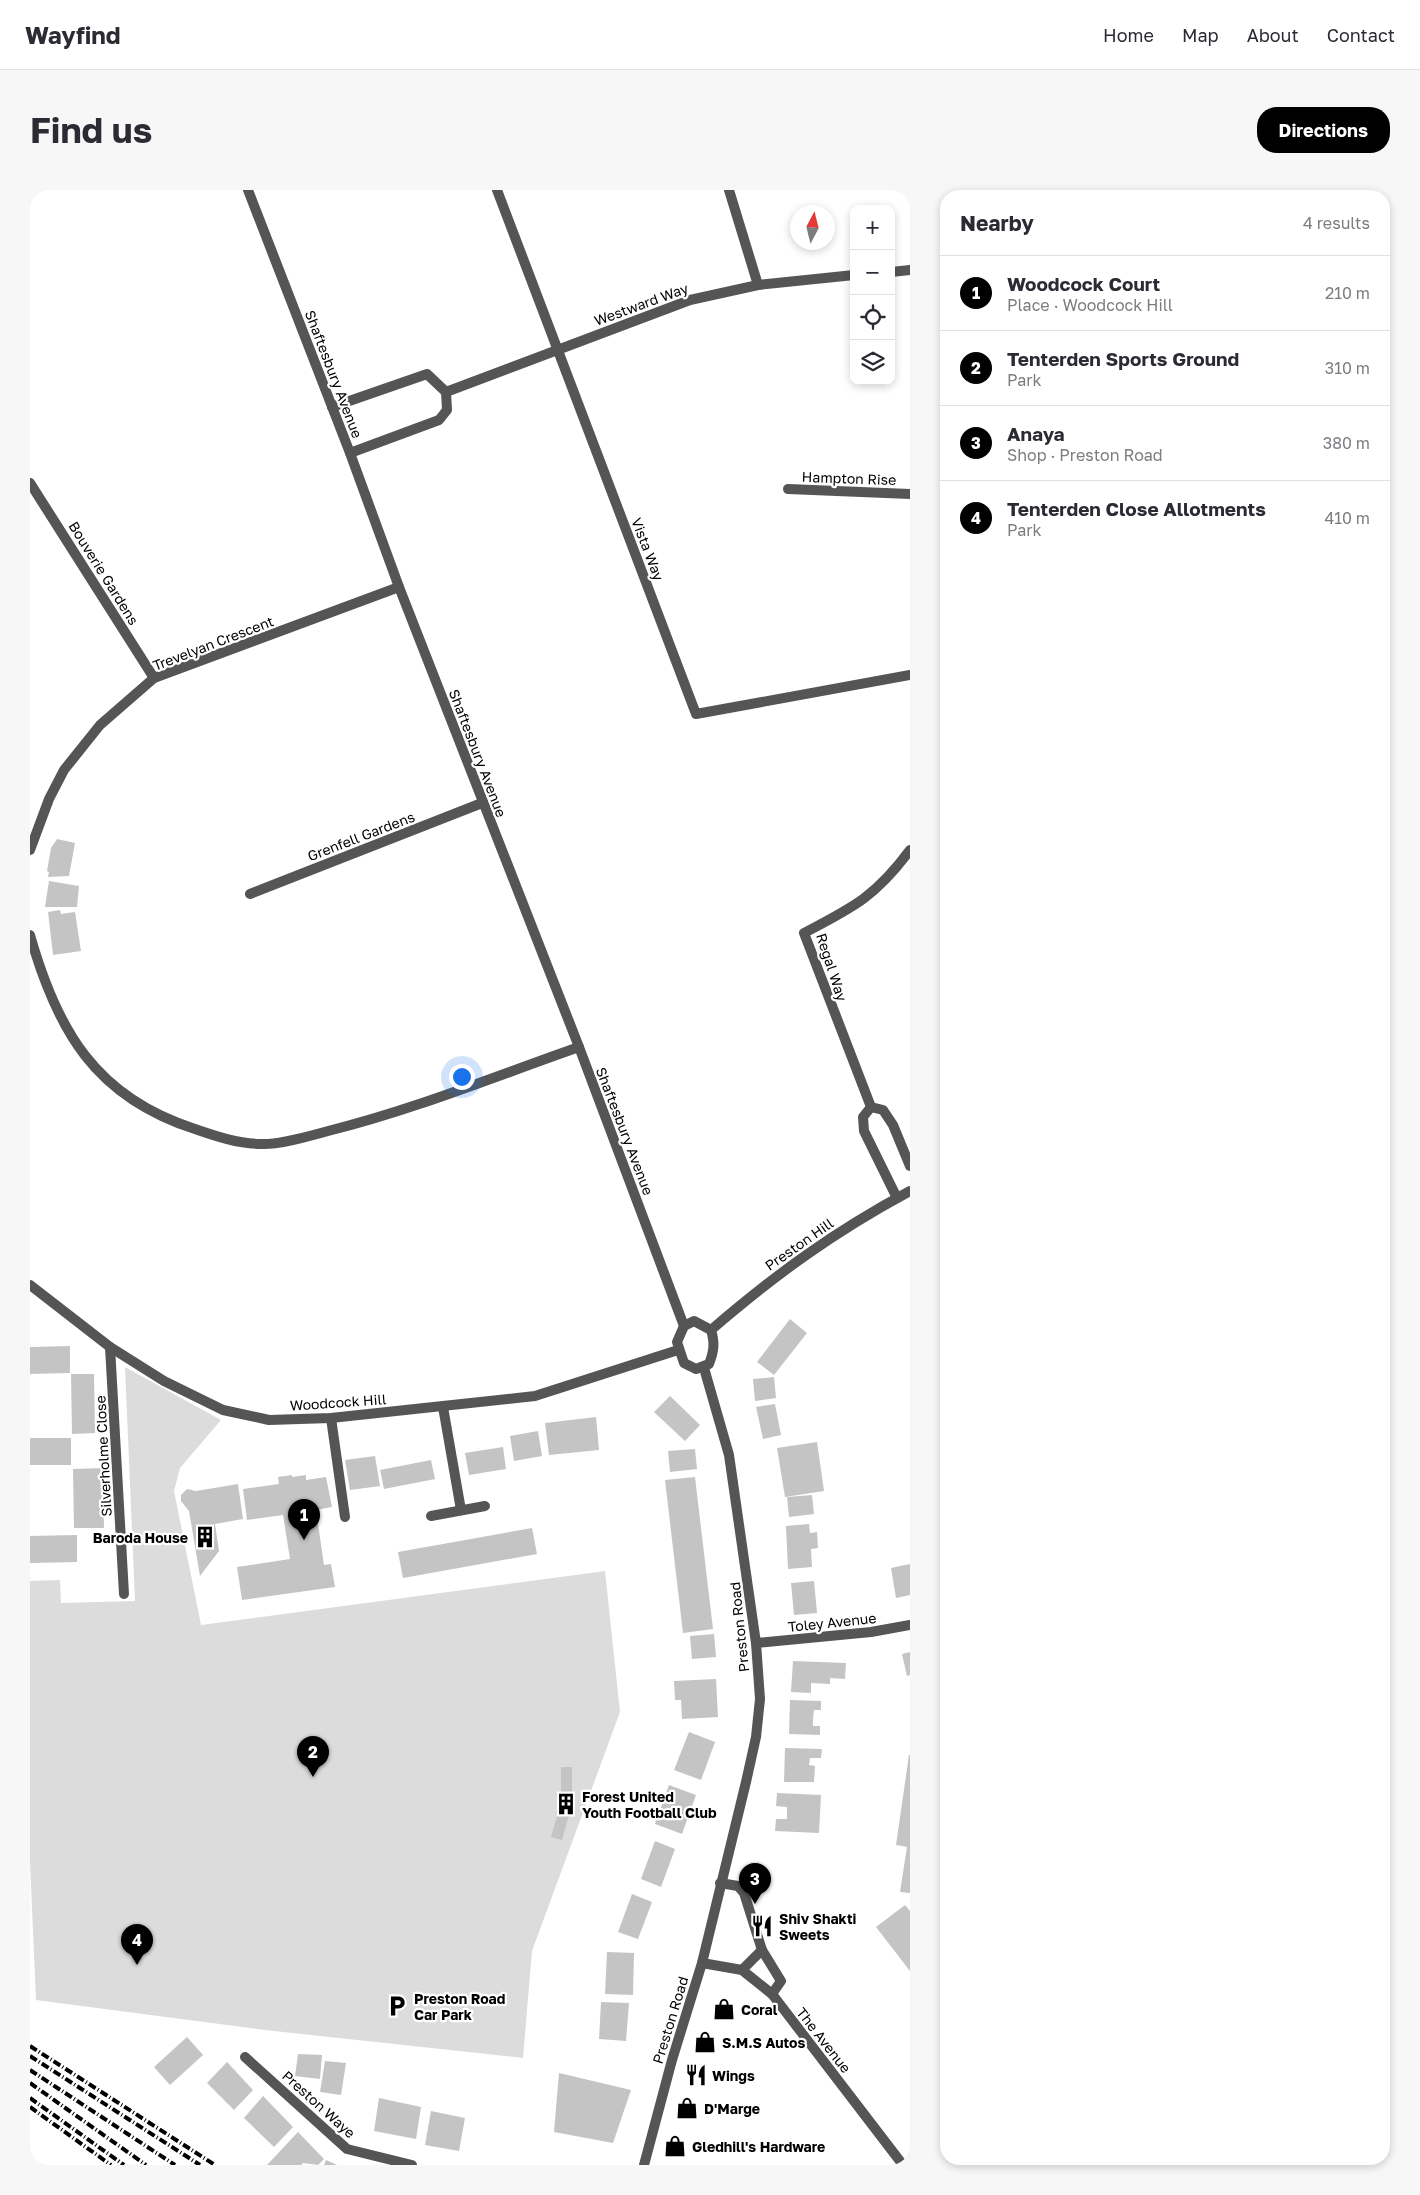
<!DOCTYPE html>
<meta charset="utf-8">
<style>
:root{--surface:#fff;--page:#f7f7f7;--text:#2b2b33;--muted:#7c7c81;--line:#e1e1e2;--accent:#000}
body{margin:0;font-family:"Golos Text",sans-serif;background:var(--page);color:var(--text)}
.controls{position:absolute;right:15px;top:15px;display:grid;overflow:hidden;border-radius:10px;box-shadow:0 2px 8px #0003}
.controls button{width:45px;height:45px;display:grid;place-items:center;padding:0;border:0;border-bottom:1px solid var(--line);background:var(--surface);color:var(--text);font:25px sans-serif}
.compass{position:absolute;left:760px;top:15px;width:45px;height:45px;border-radius:50%;background:var(--surface);box-shadow:0 2px 8px #0003;rotate:7deg}
.you{position:absolute;left:431px;top:886px;width:18px;height:18px;margin:-12px;border:4px solid #fff;border-radius:50%;background:#1a73e8;box-shadow:0 0 0 8px #1a73e833}
.badge{display:grid;place-items:center;width:32px;height:32px;border-radius:50%;background:var(--accent);color:#fff;font-size:16px;font-weight:700}
.pin{position:absolute;translate:-50% -41px;filter:drop-shadow(0 1px 2px #0008)}
.pin::after{content:'';position:absolute;top:26px;width:18px;height:15px;background:inherit;clip-path:polygon(0 0,100% 0,50% 100%)}
.list{margin:0;padding:0;list-style:none}
h2{display:flex;justify-content:space-between;align-items:center;height:65px;margin:0;padding:0 20px;font-size:21px}
h2 small{font-size:16px;font-weight:400;color:var(--muted)}
.list li{display:grid;grid-template-columns:32px 1fr auto;gap:15px;align-items:center;box-sizing:border-box;height:75px;padding:0 20px;border-top:1px solid var(--line)}
.list b{display:block;font-size:19px;white-space:nowrap}
.list p{margin:0;font-size:16px;white-space:nowrap;color:var(--muted)}
.list em{font-size:16px;font-style:normal;color:var(--muted)}
.icon{flex:none;width:28px;height:28px;fill:none;stroke:currentColor;stroke-width:2;stroke-linecap:round;stroke-linejoin:round}
.map{position:relative;flex:none;width:880px;height:1975px;overflow:hidden;border-radius:20px}
header{display:flex;align-items:center;gap:30px;box-sizing:border-box;height:70px;padding:0 25px;background:var(--surface);border-bottom:1px solid var(--line)}
header strong{font-size:24px}
nav{display:flex;gap:28px;margin-inline-start:auto;font-size:18px}
.intro{display:flex;align-items:center;justify-content:space-between;box-sizing:border-box;height:120px;padding:0 30px}
h1{margin:0;font-size:35px}
.button{padding:12px 22px;border-radius:20px;background:var(--accent);color:#fff;font-size:18px;font-weight:700}
main{display:flex;gap:30px;padding:0 30px}
aside{flex:1;background:var(--surface);border-radius:20px;box-shadow:0 2px 8px #0003}
.map>svg:first-child{display:block}
</style>
<header>
<strong>Wayfind</strong>
<nav><a>Home</a><a>Map</a><a>About</a><a>Contact</a></nav>
</header>
<div class="intro"><h1>Find us</h1><a class="button">Directions</a></div>
<main>
<div class="map">
<svg width="880" height="1975" viewBox="0 0 880 1975">
<rect width="100%" height="100%" fill="#fff"/>
<!-- green -->
<polygon fill="#dcdcdc" points="95,1177 191,1230 150,1278 144,1301 171,1435 575,1381 590,1522 502,1761 493,1868 235,1840 6,1810 0,1672 0,1391 30,1390 31,1413 105,1411"/>
<!-- building -->
<g fill="#c4c4c4">
<polygon points="27,649 45,653 39,686 18,687 19,682 17,681 21,658"/>
<polygon points="19,691 49,696 47,717 15,717"/>
<polygon points="30,720 31,724 45,722 51,761 23,765 18,722"/>
<polygon points="760,1129 777,1143 744,1185 727,1172"/>
<polygon points="40,1156 40,1183 0,1184 0,1157"/>
<polygon points="41,1184 64,1184 65,1243 42,1244"/>
<polygon points="744,1187 746,1208 725,1211 723,1189"/>
<polygon points="640,1206 670,1235 655,1251 624,1222"/>
<polygon points="745,1214 751,1245 733,1249 726,1217"/>
<polygon points="566,1227 569,1260 519,1265 515,1233"/>
<polygon points="508,1241 512,1266 484,1271 480,1246"/>
<rect x="0" y="1248" width="41" height="27"/>
<polygon points="787,1252 794,1301 755,1307 747,1258"/>
<polygon points="473,1257 476,1279 439,1285 435,1263"/>
<polygon points="665,1259 667,1279 640,1282 638,1261"/>
<polygon points="345,1266 350,1296 320,1300 315,1270"/>
<polygon points="401,1270 405,1289 354,1299 350,1280"/>
<polygon points="73,1278 74,1338 44,1338 43,1279"/>
<polygon points="262,1285 262,1287 276,1285 276,1290 296,1287 302,1317 286,1320 294,1375 301,1374 305,1397 212,1410 207,1377 260,1369 253,1325 217,1330 213,1299 249,1294 248,1287"/>
<polygon points="665,1287 683,1439 653,1443 635,1290"/>
<polygon points="208,1294 213,1329 185,1334 189,1361 170,1386 159,1321 151,1311 151,1305 157,1299 166,1301"/>
<polygon points="782,1305 784,1324 759,1327 757,1307"/>
<polygon points="779,1334 780,1343 787,1342 788,1358 781,1359 782,1377 758,1379 756,1336"/>
<polygon points="502,1338 507,1364 373,1388 368,1362"/>
<polygon points="47,1345 47,1372 0,1373 0,1346"/>
<polygon points="880,1374 880,1405 866,1408 861,1378"/>
<polygon points="784,1391 787,1423 764,1425 761,1393"/>
<polygon points="684,1444 686,1467 662,1469 660,1446"/>
<polygon points="880,1462 880,1485 877,1486 872,1464"/>
<polygon points="763,1471 816,1473 815,1489 800,1488 800,1494 781,1493 781,1503 761,1502"/>
<polygon points="686,1489 688,1527 652,1529 651,1510 645,1510 644,1491"/>
<polygon points="760,1510 791,1511 791,1520 784,1520 783,1528 783,1536 790,1536 790,1545 759,1544"/>
<polygon points="659,1542 685,1552 671,1590 644,1580"/>
<polygon points="755,1558 792,1559 791,1568 780,1568 779,1575 785,1576 784,1592 754,1592"/>
<polygon points="879,1565 880,1565 880,1703 870,1702 877,1657 866,1655"/>
<polygon points="531,1577 542,1577 542,1615 532,1650 521,1647 531,1613"/>
<polygon points="639,1595 666,1605 652,1644 625,1634"/>
<polygon points="747,1603 791,1605 789,1643 745,1641 746,1629 757,1629 757,1617 746,1616"/>
<polygon points="625,1651 645,1659 631,1697 611,1689"/>
<polygon points="602,1704 622,1712 608,1749 588,1742"/>
<polygon points="875,1715 880,1721 880,1781 846,1737"/>
<polygon points="577,1762 604,1763 603,1805 575,1804"/>
<polygon points="571,1812 599,1813 596,1851 569,1849"/>
<polygon points="157,1847 173,1865 140,1895 124,1877"/>
<polygon points="268,1864 292,1865 290,1889 265,1886"/>
<polygon points="295,1871 316,1873 311,1905 290,1902"/>
<polygon points="197,1872 223,1900 204,1920 177,1893"/>
<polygon points="529,1883 601,1900 583,1953 524,1942"/>
<polygon points="233,1906 263,1937 244,1957 214,1928"/>
<polygon points="349,1908 391,1917 386,1949 344,1941"/>
<polygon points="401,1921 435,1928 429,1961 395,1955"/>
<polygon points="268,1942 294,1969 288,1975 273,1973 271,1975 237,1975"/>
<polygon points="296,1970 307,1975 294,1975"/>
</g>
<g fill="none" stroke-linecap="round" stroke-linejoin="round">
<!-- minor -->
<g stroke="#555" stroke-width="10">
<polyline points="218,0 320,263 369,397 549,857 654,1136"/>
<polyline points="467,0 666,524 880,485"/>
<polyline points="699,0 728,95"/>
<polyline points="861,82 880,80"/>
<polyline points="416,202 660,110 728,95 824,85"/>
<polyline points="302,217 397,184 416,202 417,220 409,230 320,263"/>
<polyline points="0,293 124,488"/>
<polyline points="758,299 880,304"/>
<polyline points="0,660 19,609 34,580 70,535 124,488 369,397"/>
<polyline points="220,704 452,613"/>
<path d="M0,745C27,840 65,907 165,939C185,946 209,954 231,954C250,955 279,946 298,941C383,920 466,886 549,857"/>
<path d="M841,917L774,743C824,717 846,706 880,660"/>
<polyline points="867,1008 834,941 833,927 841,917 853,920 863,935 880,976"/>
<polyline points="80,1157 94,1404"/>
<polyline points="413,1217 431,1320"/>
<polyline points="301,1228 315,1327"/>
<polyline points="401,1326 455,1316"/>
<polyline points="726,1453 841,1442 880,1435"/>
<polyline points="690,1693 708,1696 714,1703 732,1760 751,1791 742,1804"/>
<polyline points="712,1780 732,1760"/>
<polyline points="215,1867 317,1959 382,1975"/>
</g>
<!-- tertiary -->
<g stroke="#555" stroke-width="10">
<polyline points="0,1095 80,1157 134,1191 193,1220 239,1230 301,1228 505,1206 648,1160"/>
<path d="M664,1131L681,1140C685,1153 684,1161 679,1174L666,1179L654,1173L647,1152L654,1136Z"/>
<path d="M681,1140C746,1084 804,1042 880,1001"/>
<polyline points="672,1773 712,1780 742,1804 873,1975"/>
<polyline points="614,1975 642,1870 672,1773 716,1592 726,1547 730,1509 726,1453 699,1265 674,1178"/>
</g>
<!-- rail -->
<g stroke="#000" stroke-width="4" stroke-dasharray="8 2.5 1 2.5" stroke-linecap="butt">
<polyline points="0,1856 185,1975"/>
<polyline points="0,1866 170,1975"/>
<polyline points="0,1880 145,1975"/>
<polyline points="0,1893 116,1975"/>
<polyline points="0,1908 94,1975"/>
<polyline points="0,1917 81,1975"/>
</g>
</g>
<!-- icons -->
<defs>
<g id="building-bare" transform="scale(1.725)"><path d="M-4-6H4V6H1V3H-1V6H-4ZM-2.5-4.3h1.7v1.8h-1.7ZM.8-4.3h1.7v1.8H.8ZM-2.5-1h1.7V.8h-1.7ZM.8-1h1.7V.8H.8Z" fill="#000" stroke="#fff" stroke-width="2.5" paint-order="stroke"/></g>
<g id="restaurant-bare" transform="scale(1.725)"><path d="M-5-6h1v4h1v-4h1v4h1v-4h1v5L-1.5 .5V6h-2V.5L-5-1ZM5-6V6H3V1.5H1.5Q1.5-4 5-6Z" fill="#000" stroke="#fff" stroke-width="2.5" paint-order="stroke"/></g>
<g id="parking-bare" transform="scale(1.725)"><path d="M-3.5-5.5H1a3.5 3.5 0 0 1 0 7H-1V5.5H-3.5ZM-1-3.4V-.6H.8a1.4 1.4 0 0 0 0-2.8Z" fill="#000" stroke="#fff" stroke-width="2.5" paint-order="stroke"/></g>
<g id="shop-bare" transform="scale(1.725)"><path d="M-5-2.5h2.3a2.7 3.5 0 0 1 5.4 0H5L5.5 6h-11ZM-1.5-2.5h3a1.5 2.3 0 0 0-3 0Z" fill="#000" stroke="#fff" stroke-width="2.5" paint-order="stroke"/></g>
</defs>
<g fill-rule="evenodd">
<use href="#building-bare" x="175" y="1347"/>
<use href="#building-bare" x="536" y="1614"/>
<use href="#restaurant-bare" x="732" y="1736"/>
<use href="#parking-bare" x="367" y="1816"/>
<use href="#shop-bare" x="694" y="1819"/>
<use href="#shop-bare" x="675" y="1852"/>
<use href="#restaurant-bare" x="666" y="1885"/>
<use href="#shop-bare" x="657" y="1918"/>
<use href="#shop-bare" x="645" y="1956"/>
</g>
<g text-anchor="middle" dominant-baseline="central" stroke-width="4.5" stroke-linejoin="round" paint-order="stroke">
<!-- street labels -->
<g font-size="14" fill="#000" stroke="#fff">
<text transform="translate(611 114) rotate(-20)">Westward Way</text>
<text transform="translate(304 184) rotate(69)">Shaftesbury Avenue</text>
<text transform="translate(819 288) rotate(2)">Hampton Rise</text>
<text transform="translate(618 359) rotate(69)">Vista Way</text>
<text transform="translate(74 383) rotate(58)">Bouverie Gardens</text>
<text transform="translate(183 453) rotate(-21)">Trevelyan Crescent</text>
<text transform="translate(448 563) rotate(69)">Shaftesbury Avenue</text>
<text transform="translate(331 646) rotate(-21)">Grenfell Gardens</text>
<text transform="translate(802 777) rotate(72)">Regal Way</text>
<text transform="translate(595 941) rotate(69)">Shaftesbury Avenue</text>
<text transform="translate(769 1054) rotate(-35)">Preston Hill</text>
<text transform="translate(308 1212) rotate(-4)">Woodcock Hill</text>
<text transform="translate(73 1266) rotate(-93)">Silverholme Close</text>
<text transform="translate(802 1432) rotate(-6)">Toley Avenue</text>
<text transform="translate(709 1437) rotate(-96)">Preston Road</text>
<text transform="translate(640 1830) rotate(-73)">Preston Road</text>
<text transform="translate(794 1850) rotate(52)">The Avenue</text>
<text transform="translate(289 1914) rotate(42)">Preston Waye</text>
</g>
<!-- poi labels -->
<g font-size="14" font-weight="bold" fill="#000" stroke="#fff" text-anchor="start">
<text x="158" y="1347" text-anchor="end">Baroda House</text>
<text x="552" y="1606">Forest United<tspan x="552" dy="16">Youth Football Club</tspan></text>
<text x="749" y="1728">Shiv Shakti<tspan x="749" dy="16">Sweets</tspan></text>
<text x="384" y="1808">Preston Road<tspan x="384" dy="16">Car Park</tspan></text>
<text x="711" y="1819">Coral</text>
<text x="692" y="1852">S.M.S Autos</text>
<text x="682" y="1885">Wings</text>
<text x="674" y="1918">D'Marge</text>
<text x="662" y="1956">Gledhill's Hardware</text>
</g>
</g>
</svg>
<div class="controls">
<button>+</button>
<button>−</button>
<button><svg class="icon" aria-label="locate" viewBox="0 0 24 24"><circle cx="12" cy="12" r="6"/><path d="M12 2v4M12 18v4M2 12h4M18 12h4"/></svg></button>
<button><svg class="icon" aria-label="layers" viewBox="0 0 24 24"><path d="M12 4l9 5-9 5-9-5zM3 14l9 5 9-5"/></svg></button>
</div>
<svg class="compass" viewBox="-18 -18 36 36"><path d="M0-13l5 13h-10z" fill="#e53935"/><path d="M0 13l5-13h-10z" fill="#7c7c81"/></svg>
<div class="you"></div>
<div class="pin badge" style="left:274px;top:1350px">1</div>
<div class="pin badge" style="left:283px;top:1587px">2</div>
<div class="pin badge" style="left:725px;top:1714px">3</div>
<div class="pin badge" style="left:107px;top:1775px">4</div>
</div>
<aside>
<h2>Nearby<small>4 results</small></h2>
<ul class="list">
<li><span class="badge">1</span><div><b>Woodcock Court</b><p>Place · Woodcock Hill</p></div><em>210 m</em></li>
<li><span class="badge">2</span><div><b>Tenterden Sports Ground</b><p>Park</p></div><em>310 m</em></li>
<li><span class="badge">3</span><div><b>Anaya</b><p>Shop · Preston Road</p></div><em>380 m</em></li>
<li><span class="badge">4</span><div><b>Tenterden Close Allotments</b><p>Park</p></div><em>410 m</em></li>
</ul>
</aside>
</main>
